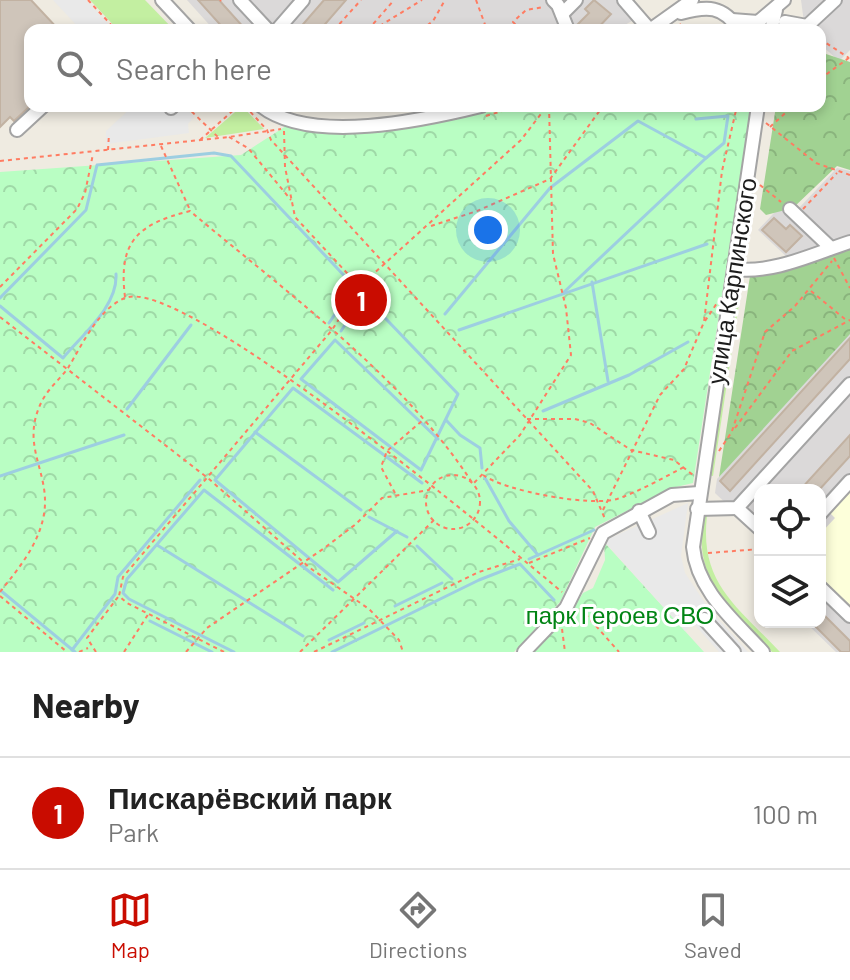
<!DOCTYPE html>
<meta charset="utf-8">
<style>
:root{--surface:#fff;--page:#f2f2f2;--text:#222;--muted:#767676;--line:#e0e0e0;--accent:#c90c00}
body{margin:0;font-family:Barlow,sans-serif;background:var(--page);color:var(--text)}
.controls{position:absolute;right:24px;bottom:24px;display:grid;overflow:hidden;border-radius:16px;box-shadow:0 4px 12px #0003}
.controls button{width:72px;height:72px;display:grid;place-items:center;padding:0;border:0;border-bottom:2px solid var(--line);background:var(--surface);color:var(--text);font:40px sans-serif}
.you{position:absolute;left:488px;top:230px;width:28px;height:28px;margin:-20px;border:6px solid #fff;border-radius:50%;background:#1a73e8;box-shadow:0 0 0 12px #1a73e833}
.badge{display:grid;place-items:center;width:52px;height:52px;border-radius:50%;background:var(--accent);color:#fff;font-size:26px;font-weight:700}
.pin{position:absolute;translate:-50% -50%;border:4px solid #fff;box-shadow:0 2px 8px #0006}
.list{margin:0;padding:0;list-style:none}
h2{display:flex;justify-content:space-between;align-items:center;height:104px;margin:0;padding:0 32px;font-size:34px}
h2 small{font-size:26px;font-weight:400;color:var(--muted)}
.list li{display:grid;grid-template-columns:52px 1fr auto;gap:24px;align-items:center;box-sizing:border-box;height:112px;padding:0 32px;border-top:2px solid var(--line)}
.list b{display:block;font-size:30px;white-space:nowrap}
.list p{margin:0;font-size:26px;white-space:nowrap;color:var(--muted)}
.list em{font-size:26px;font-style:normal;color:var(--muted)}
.icon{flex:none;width:44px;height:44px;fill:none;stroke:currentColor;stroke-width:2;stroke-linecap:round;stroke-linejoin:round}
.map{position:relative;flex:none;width:850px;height:652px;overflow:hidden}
.search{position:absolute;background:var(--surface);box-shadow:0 4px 12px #0003;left:24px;right:24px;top:24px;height:88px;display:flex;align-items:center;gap:20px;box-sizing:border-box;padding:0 28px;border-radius:16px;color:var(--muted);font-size:30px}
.sheet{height:216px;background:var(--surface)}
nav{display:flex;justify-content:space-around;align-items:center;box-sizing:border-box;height:112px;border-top:2px solid var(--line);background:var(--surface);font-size:22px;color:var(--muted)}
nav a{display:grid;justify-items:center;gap:4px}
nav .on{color:var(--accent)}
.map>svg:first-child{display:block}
</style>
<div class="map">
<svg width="850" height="652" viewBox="0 0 850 652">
<defs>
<pattern id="forest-crowns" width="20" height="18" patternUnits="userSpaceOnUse" patternTransform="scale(2)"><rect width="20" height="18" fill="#a1d292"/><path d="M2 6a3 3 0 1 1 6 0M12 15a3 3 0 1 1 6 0" fill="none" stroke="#8ab47d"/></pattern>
<pattern id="park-crowns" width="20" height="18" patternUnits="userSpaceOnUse" patternTransform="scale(2)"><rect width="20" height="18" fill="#b9fec3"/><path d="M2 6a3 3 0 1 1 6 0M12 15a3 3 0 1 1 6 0" fill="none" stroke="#9fd9a7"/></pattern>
</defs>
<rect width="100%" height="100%" fill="#efebe1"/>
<!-- residential -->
<g fill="#dbd9d9">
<polygon points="187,0 622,0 639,17 616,30 214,30"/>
<polygon points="801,0 850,0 850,50 839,61 820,44 820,30 805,30"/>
<polygon points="837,168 850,171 850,316 758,230 786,200 797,210"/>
<polygon points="850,333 850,652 836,652 805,622 820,622 820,490 760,490 760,536 715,493 717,479"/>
</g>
<!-- education -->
<polygon fill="#fdffda" points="850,489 850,608 820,579 820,534 835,518 829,512"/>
<!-- grass -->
<g fill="#c3efa1">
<polygon points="90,0 145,0 174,30 118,30"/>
<polygon points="242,106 264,129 205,138"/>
<polygon points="742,283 713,476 709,475 738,286"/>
<path d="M703,515L707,516C699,583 738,607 780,652H772C730,606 693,584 703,515Z"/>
</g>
<!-- forest -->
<g fill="url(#forest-crowns)">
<polygon points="820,52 850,62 850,170 837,166 793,208 766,215 760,209 776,106 820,106"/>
<polygon points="850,247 850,334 719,477 750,276 788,269"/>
</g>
<!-- park -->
<g fill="url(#park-crowns)">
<path d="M503,106H751L693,483L672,488L595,527L560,602L514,652H0V172L241,155L286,126C345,141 445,126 503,106Z"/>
<polygon points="604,542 704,652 533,652 566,620 583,593 593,588 605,560"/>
</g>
<!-- parking -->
<g fill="#e9e9e9">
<polygon points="53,0 86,0 114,30 81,30"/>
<polygon points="133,106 184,106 194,117 188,124 189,133 106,144 106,131"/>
<polygon points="688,503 681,556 685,573 709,609 748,652 719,652 694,624 685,631 604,541"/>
</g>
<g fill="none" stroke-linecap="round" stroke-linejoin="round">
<!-- stream -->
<g stroke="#9dcee1" stroke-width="3">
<polyline points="696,119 728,116 724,143 706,158"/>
<polyline points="592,282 608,381"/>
<polyline points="0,298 86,210 97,165 214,153 231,156 354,286 329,323"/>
<path d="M0,306L63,358C83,334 118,306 116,274"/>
<polyline points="445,314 550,188 638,121 706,158 563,293"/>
<polyline points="459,330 707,244"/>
<polyline points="341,331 364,296 458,394 421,470 301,379 335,340 438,439"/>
<polyline points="127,409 191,325"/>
<polyline points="543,411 629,375 688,342"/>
<polyline points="446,420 460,435 480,448 482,468"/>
<polyline points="255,432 361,510"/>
<polyline points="0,476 124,435"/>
<polyline points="485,478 509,521 538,555"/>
<polyline points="369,517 407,537"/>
<polyline points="397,531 338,582 215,480 293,388 422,483"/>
<polyline points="157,545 303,636"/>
<polyline points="417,546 452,579"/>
<polyline points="529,559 594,530"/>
<polyline points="0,590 75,652"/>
<polyline points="395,606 442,583"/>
<polyline points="150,621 212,652"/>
<polyline points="329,640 364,623"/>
<polyline points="72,650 115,594 118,577 200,480"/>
<polyline points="234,652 129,599 123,593 127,579 204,490 333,590"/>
<polyline points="332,652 479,580 520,564 554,600"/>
</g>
</g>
<!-- building -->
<g fill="#cfc5ba" stroke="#c2b2a2" stroke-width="2">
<polygon points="0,0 31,0 59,30 30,30 30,106 14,121 10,117 0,127"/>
<polygon points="198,0 219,0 246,30 225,30"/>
<polygon points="324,0 346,0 320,30 298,30"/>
<polygon points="594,0 611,14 596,30 582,30 577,25 589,13 585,9"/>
<polygon points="774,218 786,229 790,225 802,236 786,252 762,230"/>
<polygon points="850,338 850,359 730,491 720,481"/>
<polygon points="850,435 850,456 819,490 800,490"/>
<polygon points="820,611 850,641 850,652 841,652 811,622 820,622"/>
</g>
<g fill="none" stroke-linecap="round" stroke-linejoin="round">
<!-- minor casing -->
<g stroke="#a4a4a4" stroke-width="16">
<g id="minor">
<polyline points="162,0 190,30"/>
<polyline points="240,0 268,30"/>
<polyline points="553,0 558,5 568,30"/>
<polyline points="624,0 650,30 692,0"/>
<path d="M681,13C707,6 723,5 739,30"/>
<polyline points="562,14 576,0"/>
<polyline points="732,20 758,22 784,0"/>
<polyline points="785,22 807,26 835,0"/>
<polyline points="277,30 303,0"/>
<polyline points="771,30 776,10"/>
<path d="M261,106C311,145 424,120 481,106"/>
<path d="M758,106L693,547C697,591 735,621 763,652"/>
<polyline points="171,108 173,106"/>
<polyline points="17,130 43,106"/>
<polyline points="790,209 831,248"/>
<path d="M734,269C773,274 813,254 850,242"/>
<polyline points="737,508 760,529"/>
<polyline points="697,509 737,508 850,384"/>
<polyline points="639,511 649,532"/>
<polyline points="820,514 850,481"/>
<polyline points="820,587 850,616"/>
<polyline points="704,619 734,652"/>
<polyline points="524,652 566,608 603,533 672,495 699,493"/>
</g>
</g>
<!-- path -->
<g stroke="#ff7c62" stroke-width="2" stroke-dasharray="4 4" stroke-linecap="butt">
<polyline points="88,0 116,30"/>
<polyline points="476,0 487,30"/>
<polyline points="220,1 221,0"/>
<polyline points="340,24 349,30"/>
<polyline points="334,30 361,0"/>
<polyline points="368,30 394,0"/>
<polyline points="373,30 422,0"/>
<polyline points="421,30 433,21 445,0"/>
<polyline points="521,30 513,22 526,10 544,7"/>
<polyline points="672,30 681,24"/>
<polyline points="820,39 849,58"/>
<polyline points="820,79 850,57"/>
<polyline points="186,106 219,138"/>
<polyline points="245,106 267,130 271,140 593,491 605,519"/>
<polyline points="359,106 359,110"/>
<polyline points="486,116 518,106"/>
<polyline points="766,123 816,163 850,175"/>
<polyline points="770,127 793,106"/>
<polyline points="284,131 285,167 295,217 359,286"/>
<polyline points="229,137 248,148 291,200"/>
<polyline points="200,140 238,106"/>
<polyline points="161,146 190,210"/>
<polyline points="108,150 109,134"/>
<polyline points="0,161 229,137 281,129"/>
<polyline points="760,185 781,202"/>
<polyline points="803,209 837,173"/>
<polyline points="431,226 477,211 550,179 603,106"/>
<polyline points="834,258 850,288"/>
<polyline points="0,287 77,209 85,193 93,154"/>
<polyline points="811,291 846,320"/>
<path d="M125,297C118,241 138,224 190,211C287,293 404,377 473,484L520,435L571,355L566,308L553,254L549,106"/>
<polyline points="0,317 209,479 310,568 369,609 399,640 403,652"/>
<polyline points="705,321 717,303"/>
<polyline points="527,419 575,419 590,423 631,450 674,460 693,475"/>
<polyline points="735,428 792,351 850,320"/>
<polyline points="732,431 765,332 795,306 832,261"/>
<polyline points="719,451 731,433"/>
<path d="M483,475C505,491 591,507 617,499C640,491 663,478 684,467"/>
<circle cx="453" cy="502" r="27"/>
<polyline points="395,493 381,467 387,451 423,420"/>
<polyline points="603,510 660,395 684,369 704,322 722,171 737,106"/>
<polyline points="708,553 760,549"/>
<polyline points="529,563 590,538"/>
<path d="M0,592C19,568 39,544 44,514C51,472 19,446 42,401C48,389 60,379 68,368C82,345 98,309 125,298C182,274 506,545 562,592"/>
<polyline points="0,596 67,652"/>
<polyline points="580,608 619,652"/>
<polyline points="562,629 565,652"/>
<polyline points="79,652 88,648"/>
<polyline points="96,652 87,638 118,597"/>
<polyline points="124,652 149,613"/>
<polyline points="186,652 207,628 323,549 356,524 382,498 429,490"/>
<polyline points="224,652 127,603 119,596 123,577 332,330 360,286 521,140 547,106"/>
<polyline points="300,652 434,520"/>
<polyline points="314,652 479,572 520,559"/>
</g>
<!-- minor -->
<use href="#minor" stroke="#fff" stroke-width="12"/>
</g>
<g text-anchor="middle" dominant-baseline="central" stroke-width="6" stroke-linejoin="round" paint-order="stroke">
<!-- street labels -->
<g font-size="24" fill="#1d1d1d" stroke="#fff">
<text transform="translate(731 281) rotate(-81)">улица Карпинского</text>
</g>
<!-- park labels -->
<g font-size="24" fill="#018414" stroke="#fff">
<text x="620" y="614">парк Героев СВО</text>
</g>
</g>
</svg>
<div class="controls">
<button><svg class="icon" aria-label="locate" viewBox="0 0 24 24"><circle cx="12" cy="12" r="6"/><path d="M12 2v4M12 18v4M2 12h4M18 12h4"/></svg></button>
<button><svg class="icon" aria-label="layers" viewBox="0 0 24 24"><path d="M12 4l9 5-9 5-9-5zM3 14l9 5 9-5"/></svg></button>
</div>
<div class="you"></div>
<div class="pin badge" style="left:361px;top:300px">1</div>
<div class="search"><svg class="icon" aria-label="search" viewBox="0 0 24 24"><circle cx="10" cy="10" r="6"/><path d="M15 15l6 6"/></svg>Search here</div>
</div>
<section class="sheet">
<h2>Nearby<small></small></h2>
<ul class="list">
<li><span class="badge">1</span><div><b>Пискарёвский парк</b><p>Park</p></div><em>100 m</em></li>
</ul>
</section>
<nav>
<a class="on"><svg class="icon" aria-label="map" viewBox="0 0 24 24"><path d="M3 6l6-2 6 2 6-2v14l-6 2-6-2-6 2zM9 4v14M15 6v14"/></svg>Map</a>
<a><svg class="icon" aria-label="directions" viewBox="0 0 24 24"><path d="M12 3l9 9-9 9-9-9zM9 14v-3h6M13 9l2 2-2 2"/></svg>Directions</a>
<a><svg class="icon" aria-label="saved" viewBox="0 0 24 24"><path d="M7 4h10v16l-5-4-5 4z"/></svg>Saved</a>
</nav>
